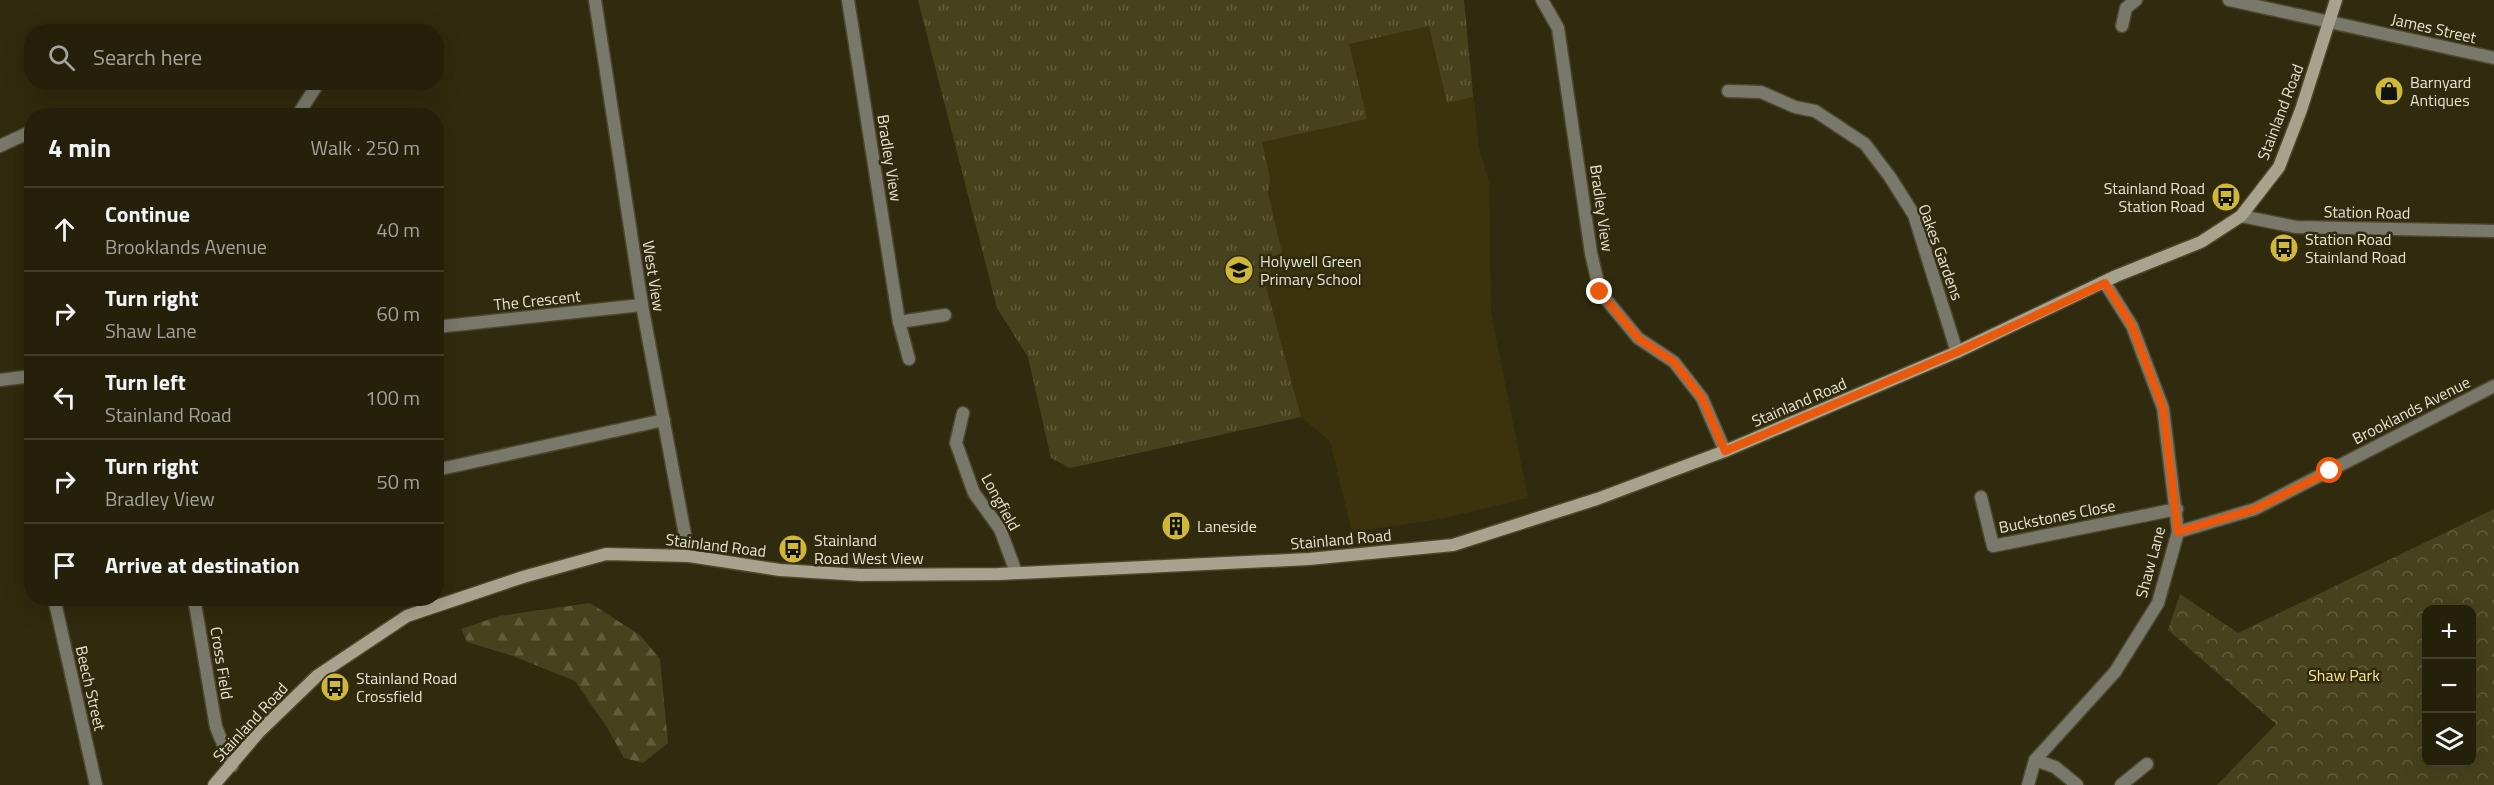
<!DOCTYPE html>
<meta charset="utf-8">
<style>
:root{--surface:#24200a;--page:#2c2813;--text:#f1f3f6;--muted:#a3a39c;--line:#413e2b}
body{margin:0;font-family:"Titillium Web",sans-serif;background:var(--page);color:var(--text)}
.controls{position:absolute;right:18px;bottom:18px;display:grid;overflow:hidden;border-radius:12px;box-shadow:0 6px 24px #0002}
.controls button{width:54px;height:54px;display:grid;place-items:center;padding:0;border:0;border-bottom:2px solid var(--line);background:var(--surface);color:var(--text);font:30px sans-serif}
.stop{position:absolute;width:18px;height:18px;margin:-14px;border:4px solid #ea580c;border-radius:50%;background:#fff}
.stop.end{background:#ea580c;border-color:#fff;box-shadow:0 2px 6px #0008}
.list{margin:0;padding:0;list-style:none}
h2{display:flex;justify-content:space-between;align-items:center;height:78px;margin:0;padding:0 24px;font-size:26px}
h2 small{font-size:20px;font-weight:400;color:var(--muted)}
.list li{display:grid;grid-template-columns:39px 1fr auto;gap:18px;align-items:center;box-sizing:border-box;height:84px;padding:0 24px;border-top:2px solid var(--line)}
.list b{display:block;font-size:22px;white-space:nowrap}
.list p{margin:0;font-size:20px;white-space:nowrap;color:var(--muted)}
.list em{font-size:20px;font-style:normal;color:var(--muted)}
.icon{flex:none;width:33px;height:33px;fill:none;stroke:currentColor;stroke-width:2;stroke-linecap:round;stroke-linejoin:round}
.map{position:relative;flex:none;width:2494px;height:785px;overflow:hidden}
.search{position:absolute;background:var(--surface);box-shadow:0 6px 24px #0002;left:24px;top:24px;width:420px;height:66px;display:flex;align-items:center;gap:15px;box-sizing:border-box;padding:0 21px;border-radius:24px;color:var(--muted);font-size:22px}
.panel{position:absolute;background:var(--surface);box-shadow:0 6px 24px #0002;left:24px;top:108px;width:420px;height:498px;border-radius:24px}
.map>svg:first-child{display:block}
</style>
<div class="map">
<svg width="2494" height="785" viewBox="0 0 2494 785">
<defs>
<pattern id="grass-tufts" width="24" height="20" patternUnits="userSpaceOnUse" patternTransform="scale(1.5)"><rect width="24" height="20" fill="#47411d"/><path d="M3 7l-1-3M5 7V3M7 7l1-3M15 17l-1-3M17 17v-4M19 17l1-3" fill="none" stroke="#625c3d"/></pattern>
<pattern id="forest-firs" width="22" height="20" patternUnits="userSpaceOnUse" patternTransform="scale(1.5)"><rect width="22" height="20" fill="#47411d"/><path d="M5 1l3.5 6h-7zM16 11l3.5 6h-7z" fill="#625c3d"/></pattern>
<pattern id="park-crowns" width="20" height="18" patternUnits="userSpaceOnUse" patternTransform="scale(1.5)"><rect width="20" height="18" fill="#47411d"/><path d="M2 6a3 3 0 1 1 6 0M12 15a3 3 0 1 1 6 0" fill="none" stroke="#625c3d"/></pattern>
</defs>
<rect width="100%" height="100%" fill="#302b0e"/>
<!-- built -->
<polygon fill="#3a330e" points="918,0 1464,0 1479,148 1489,182 1491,313 1528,498 1441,519 1352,532 1330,441 1301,417 1070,468 1051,458 1028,357 997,308"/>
<!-- grass -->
<polygon fill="url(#grass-tufts)" points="918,0 1464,0 1473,97 1447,103 1429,26 1349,44 1367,119 1262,142 1270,178 1268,193 1282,253 1267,258 1272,278 1265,283 1301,417 1070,468 1051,458 1028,357 997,308"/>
<!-- forest -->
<polygon fill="url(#forest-firs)" points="590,603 640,635 660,659 668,743 643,763 624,758 608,729 575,681 513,656 467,642 461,629 499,616"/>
<!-- park -->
<path fill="url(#park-crowns)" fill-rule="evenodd" d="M2494,509V785H2217L2276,724L2168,630L2180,594L2238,633ZM2426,610H2472V762H2426Z"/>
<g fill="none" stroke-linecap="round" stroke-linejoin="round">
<!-- minor casing -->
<g stroke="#4d482d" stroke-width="15">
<g id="minor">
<polyline points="595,0 642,305 689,556"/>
<polyline points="848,0 899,322 909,359"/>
<polyline points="1542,0 1558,28 1591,253 1600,292 1638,338 1674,362 1702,398 1725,451"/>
<polyline points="2229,0 2494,58"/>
<polyline points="2122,26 2126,8 2136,0"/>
<polyline points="1728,91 1761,92 1795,107 1815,111 1865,144 1890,177 1914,215 1957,352"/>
<polyline points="297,116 319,82"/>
<polyline points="0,146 32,131"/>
<polyline points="899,322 945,315"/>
<polyline points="436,327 642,305"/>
<polyline points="0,380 32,376"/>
<polyline points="963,413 956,443 974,493 1000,529 1016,572"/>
<polyline points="436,470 664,420"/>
<polyline points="1981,497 1993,546 2177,509"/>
<polyline points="2178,532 2255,509 2494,386"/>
<polyline points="54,598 96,785"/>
<polyline points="194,598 216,727 232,766"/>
<polyline points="2035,760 2055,767 2077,785"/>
<polyline points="2028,785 2035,760 2115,672 2158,603 2178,532 2163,408 2132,326 2105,283"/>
<polyline points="2121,785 2147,764"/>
</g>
</g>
<!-- tertiary casing -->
<g stroke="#4d482d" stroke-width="15">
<polyline id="tertiary" points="2241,216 2296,227 2494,231"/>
</g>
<!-- secondary casing -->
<g stroke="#4d482d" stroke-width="15">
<polyline id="secondary" points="214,785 258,733 317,676 407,616 523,577 606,554 689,556 780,570 861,575 999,574 1309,559 1453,545 1597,499 1725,451 1957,352 2116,276 2201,242 2241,216 2279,167 2301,110 2336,0"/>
</g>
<!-- minor -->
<use href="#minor" stroke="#7a786a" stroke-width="12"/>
<!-- tertiary -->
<use href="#tertiary" stroke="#7a786a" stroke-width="12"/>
<!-- secondary -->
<use href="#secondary" stroke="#a7a38e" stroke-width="12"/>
</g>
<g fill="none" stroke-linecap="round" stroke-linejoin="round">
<!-- route -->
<polyline stroke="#ea580c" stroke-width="8" points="1600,292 1638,338 1674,362 1702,398 1725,451 1957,352 2105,283 2132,326 2163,408 2178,532 2255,509 2330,471"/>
</g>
<!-- icons -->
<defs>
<g id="shop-disc" transform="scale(1.5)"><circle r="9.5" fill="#cfb837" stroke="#302b0e"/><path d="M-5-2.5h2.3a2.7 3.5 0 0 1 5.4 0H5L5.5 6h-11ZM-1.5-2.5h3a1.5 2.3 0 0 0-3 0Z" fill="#111"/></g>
<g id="bus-disc" transform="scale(1.5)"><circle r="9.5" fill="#cfb837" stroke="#302b0e"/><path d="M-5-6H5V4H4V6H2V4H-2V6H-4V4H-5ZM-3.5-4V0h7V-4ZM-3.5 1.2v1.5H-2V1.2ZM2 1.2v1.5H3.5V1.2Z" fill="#111"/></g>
<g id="school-disc" transform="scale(1.5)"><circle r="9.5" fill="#cfb837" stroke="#302b0e"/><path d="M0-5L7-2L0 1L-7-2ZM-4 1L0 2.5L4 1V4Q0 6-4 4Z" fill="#111"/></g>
<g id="building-disc" transform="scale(1.5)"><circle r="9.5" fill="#cfb837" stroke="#302b0e"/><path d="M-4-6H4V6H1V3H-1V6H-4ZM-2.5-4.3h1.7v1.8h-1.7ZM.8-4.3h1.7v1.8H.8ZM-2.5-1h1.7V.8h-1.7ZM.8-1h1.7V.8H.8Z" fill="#111"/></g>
</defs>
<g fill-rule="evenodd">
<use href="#shop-disc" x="2389" y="91"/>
<use href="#bus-disc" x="2226" y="197"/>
<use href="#bus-disc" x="2284" y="248"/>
<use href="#school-disc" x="1239" y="270"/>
<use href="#building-disc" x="1176" y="526"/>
<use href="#bus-disc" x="793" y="549"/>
<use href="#bus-disc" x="335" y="687"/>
</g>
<g text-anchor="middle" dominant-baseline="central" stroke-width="5" stroke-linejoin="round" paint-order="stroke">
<!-- street labels -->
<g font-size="16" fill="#e6e3d2" stroke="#302b0e">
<text transform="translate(2434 28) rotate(13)">James Street</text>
<text transform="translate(2280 112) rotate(-69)">Stainland Road</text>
<text transform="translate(890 158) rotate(81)">Bradley View</text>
<text transform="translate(1602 208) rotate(82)">Bradley View</text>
<text transform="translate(2367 212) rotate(1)">Station Road</text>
<text transform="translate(1941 252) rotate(70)">Oakes Gardens</text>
<text transform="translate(654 276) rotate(81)">West View</text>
<text transform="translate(537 300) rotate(-6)">The Crescent</text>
<text transform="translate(1799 402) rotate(-23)">Stainland Road</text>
<text transform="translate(2411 410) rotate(-27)">Brooklands Avenue</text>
<text transform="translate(1001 502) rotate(61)">Longfield</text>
<text transform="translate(2057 516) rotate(-11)">Buckstones Close</text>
<text transform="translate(1341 539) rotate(-5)">Stainland Road</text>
<text transform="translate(716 545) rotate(7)">Stainland Road</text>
<text transform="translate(2150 562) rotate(-75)">Shaw Lane</text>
<text transform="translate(222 663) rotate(81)">Cross Field</text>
<text transform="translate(91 688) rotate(77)">Beech Street</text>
<text transform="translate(250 722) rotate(-47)">Stainland Road</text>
</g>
<!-- poi labels -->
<g font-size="16" fill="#e6e3d2" stroke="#302b0e" text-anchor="start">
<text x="2410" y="82">Barnyard<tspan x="2410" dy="18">Antiques</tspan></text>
<text x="2205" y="188" text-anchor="end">Stainland Road<tspan x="2205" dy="18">Station Road</tspan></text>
<text x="2305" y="239">Station Road<tspan x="2305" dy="18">Stainland Road</tspan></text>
<text x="1260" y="261">Holywell Green<tspan x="1260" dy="18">Primary School</tspan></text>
<text x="1197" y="526">Laneside</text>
<text x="814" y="540">Stainland<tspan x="814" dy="18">Road West View</tspan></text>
<text x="356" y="678">Stainland Road<tspan x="356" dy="18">Crossfield</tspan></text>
</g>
<!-- park labels -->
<g font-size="16" fill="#f5e592" stroke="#302b0e">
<text x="2344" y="675">Shaw Park</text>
</g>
</g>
</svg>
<div class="controls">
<button>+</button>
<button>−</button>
<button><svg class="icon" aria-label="layers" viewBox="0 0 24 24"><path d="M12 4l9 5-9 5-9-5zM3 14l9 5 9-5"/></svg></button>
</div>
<div class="stop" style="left:2330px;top:471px"></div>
<div class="stop end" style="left:1600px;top:292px"></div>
<div class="search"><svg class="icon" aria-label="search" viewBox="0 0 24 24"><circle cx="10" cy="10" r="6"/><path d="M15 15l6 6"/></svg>Search here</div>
<section class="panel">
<h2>4 min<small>Walk · 250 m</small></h2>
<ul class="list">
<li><svg class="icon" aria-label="ahead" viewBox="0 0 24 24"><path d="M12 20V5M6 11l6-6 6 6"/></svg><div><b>Continue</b><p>Brooklands Avenue</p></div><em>40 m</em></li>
<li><svg class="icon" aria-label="right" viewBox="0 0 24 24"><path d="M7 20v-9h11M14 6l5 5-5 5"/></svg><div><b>Turn right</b><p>Shaw Lane</p></div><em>60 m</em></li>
<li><svg class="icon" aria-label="left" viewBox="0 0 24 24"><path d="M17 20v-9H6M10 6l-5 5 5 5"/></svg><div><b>Turn left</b><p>Stainland Road</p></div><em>100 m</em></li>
<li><svg class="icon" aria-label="right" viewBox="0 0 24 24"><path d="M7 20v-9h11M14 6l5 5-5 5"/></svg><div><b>Turn right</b><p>Bradley View</p></div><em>50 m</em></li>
<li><svg class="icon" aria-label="arrive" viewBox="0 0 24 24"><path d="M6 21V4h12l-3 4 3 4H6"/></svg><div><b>Arrive at destination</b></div></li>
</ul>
</section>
</div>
